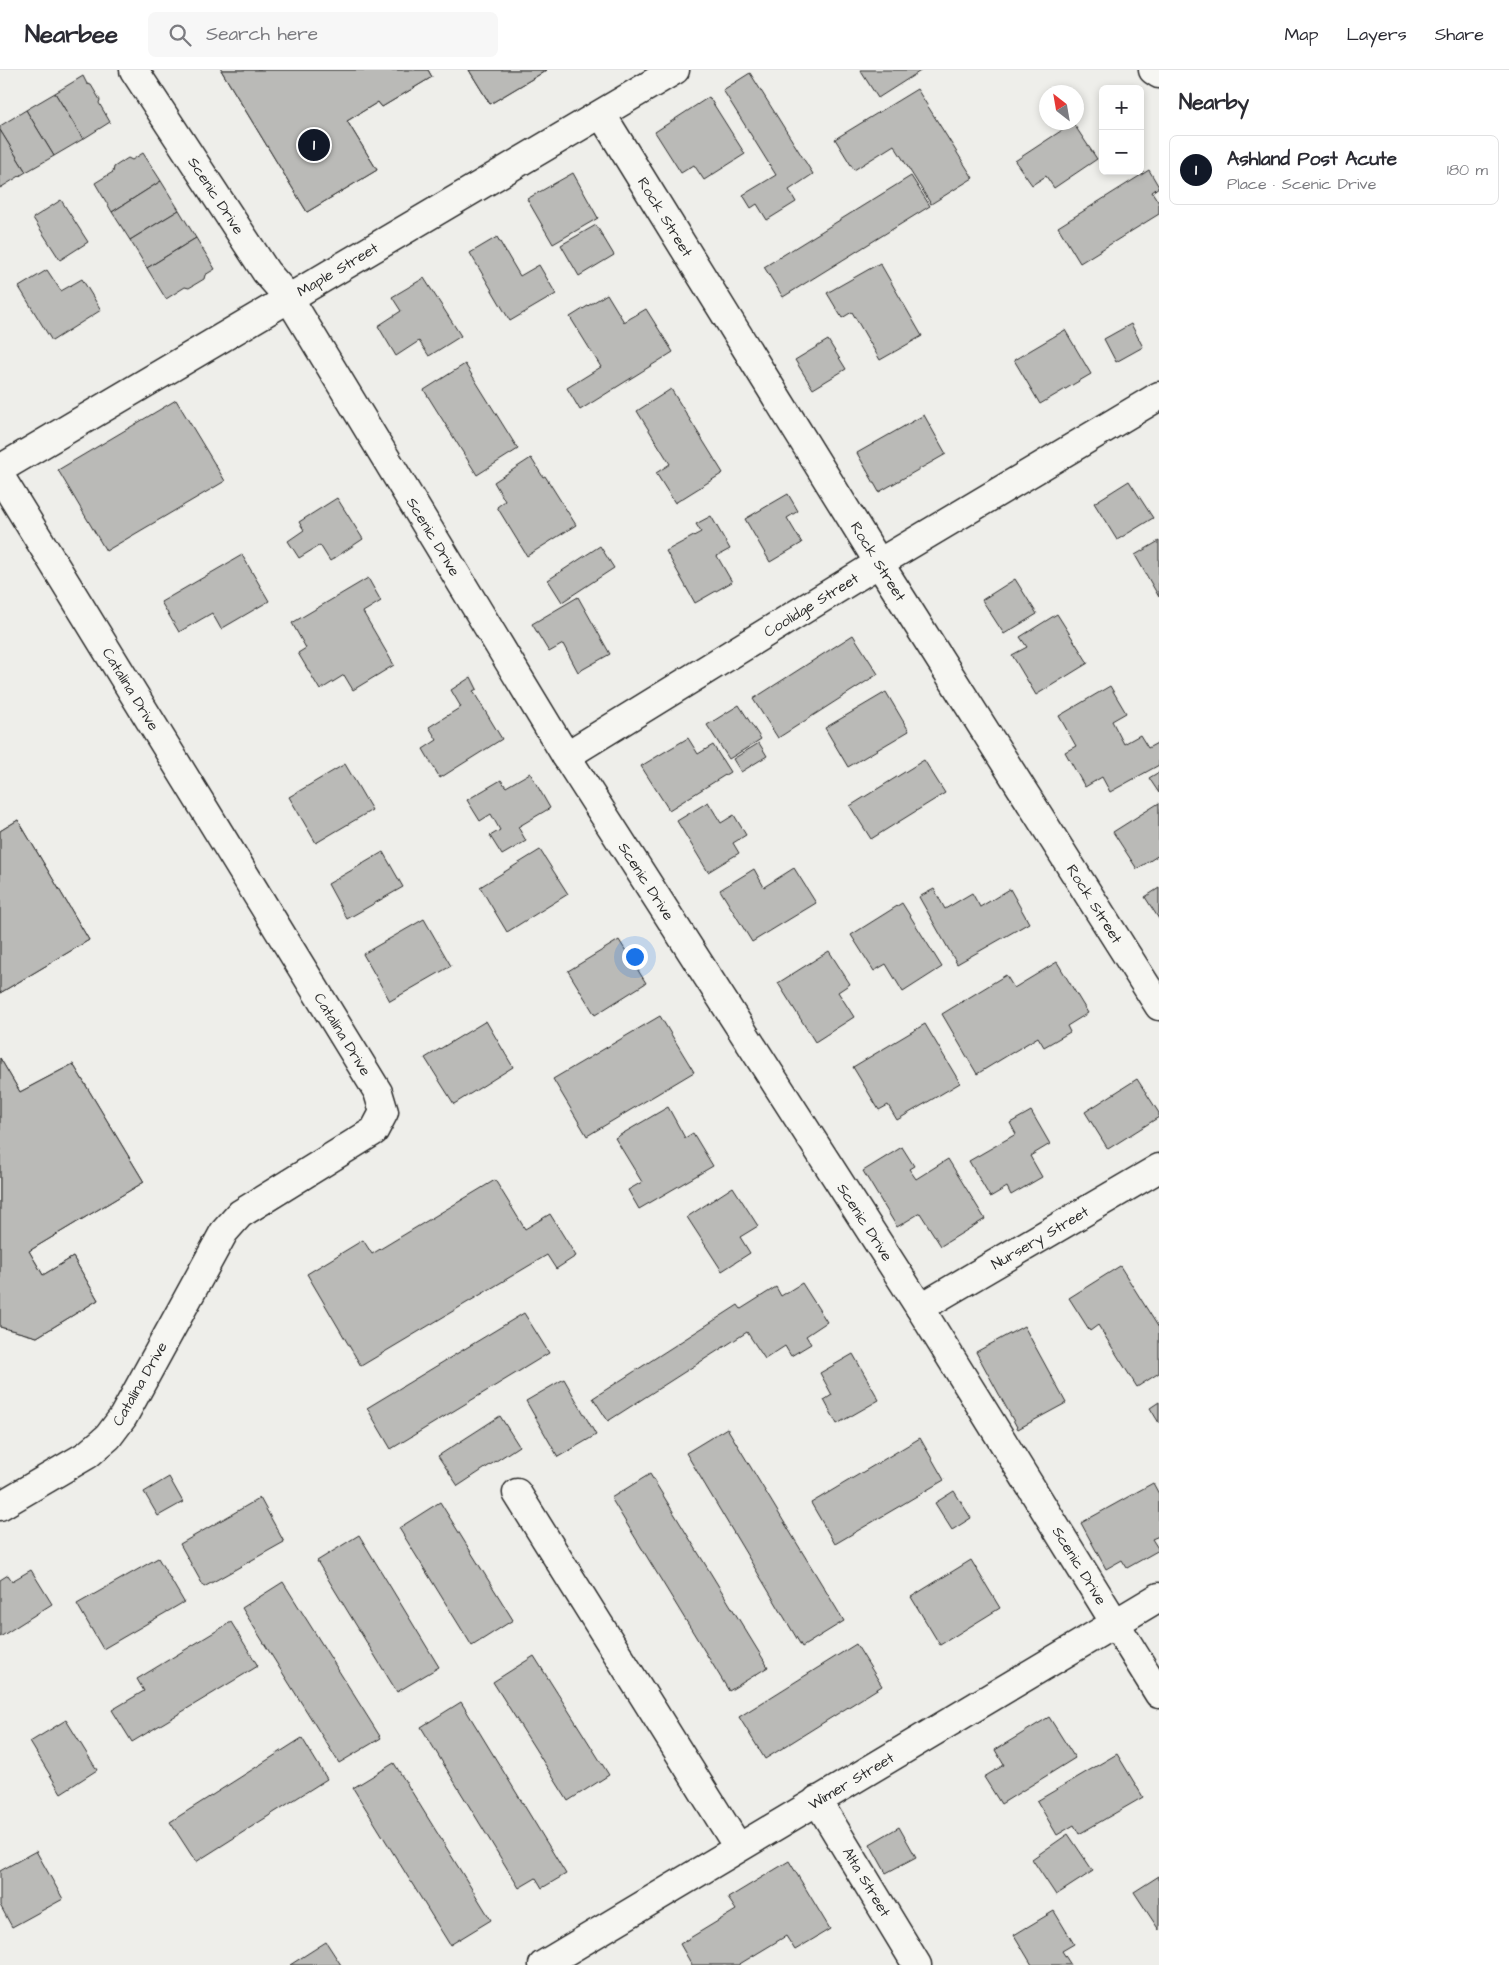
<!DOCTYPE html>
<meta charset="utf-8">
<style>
:root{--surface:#fff;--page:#f7f7f7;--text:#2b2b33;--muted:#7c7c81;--line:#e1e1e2;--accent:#111827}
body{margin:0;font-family:"Architects Daughter",sans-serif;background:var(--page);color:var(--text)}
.controls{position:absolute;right:15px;top:15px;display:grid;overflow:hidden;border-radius:8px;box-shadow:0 2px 8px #0003}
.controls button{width:45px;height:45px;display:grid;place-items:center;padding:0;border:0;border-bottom:1px solid var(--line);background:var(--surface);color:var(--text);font:25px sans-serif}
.compass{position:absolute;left:1039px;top:15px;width:45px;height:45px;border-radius:50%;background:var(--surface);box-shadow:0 2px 8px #0003;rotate:329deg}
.you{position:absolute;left:634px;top:886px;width:18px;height:18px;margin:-12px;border:4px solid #fff;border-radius:50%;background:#1a73e8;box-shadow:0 0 0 8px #1a73e833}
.badge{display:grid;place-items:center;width:32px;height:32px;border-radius:50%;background:var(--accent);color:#fff;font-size:16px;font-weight:700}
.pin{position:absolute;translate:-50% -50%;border:2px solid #fff;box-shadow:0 1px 5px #0006}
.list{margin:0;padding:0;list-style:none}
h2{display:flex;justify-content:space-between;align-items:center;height:65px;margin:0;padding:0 20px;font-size:21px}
h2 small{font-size:16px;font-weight:400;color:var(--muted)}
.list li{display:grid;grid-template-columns:32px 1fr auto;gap:15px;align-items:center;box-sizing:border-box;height:70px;margin:0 10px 10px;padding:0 10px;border:1px solid var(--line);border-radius:8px}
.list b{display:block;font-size:19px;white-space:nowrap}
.list p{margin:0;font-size:16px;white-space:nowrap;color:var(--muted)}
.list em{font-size:16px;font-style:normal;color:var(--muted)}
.icon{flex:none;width:28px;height:28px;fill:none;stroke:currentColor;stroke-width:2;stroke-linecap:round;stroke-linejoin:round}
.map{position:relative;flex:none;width:1159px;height:1895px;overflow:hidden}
header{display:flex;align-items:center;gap:30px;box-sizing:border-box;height:70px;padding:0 25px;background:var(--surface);border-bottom:1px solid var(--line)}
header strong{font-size:24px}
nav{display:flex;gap:28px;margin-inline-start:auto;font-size:18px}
.search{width:350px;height:45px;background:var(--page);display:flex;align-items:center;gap:12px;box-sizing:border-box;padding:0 18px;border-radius:8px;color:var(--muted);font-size:19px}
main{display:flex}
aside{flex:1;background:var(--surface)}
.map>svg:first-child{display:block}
</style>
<header>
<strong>Nearbee</strong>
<div class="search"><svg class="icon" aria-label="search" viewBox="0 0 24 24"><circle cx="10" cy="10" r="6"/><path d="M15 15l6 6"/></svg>Search here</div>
<nav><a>Map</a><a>Layers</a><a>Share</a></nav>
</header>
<main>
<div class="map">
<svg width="1159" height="1895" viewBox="0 0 1159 1895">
<rect width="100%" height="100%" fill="#eeeeea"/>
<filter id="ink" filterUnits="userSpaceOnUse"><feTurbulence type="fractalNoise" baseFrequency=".02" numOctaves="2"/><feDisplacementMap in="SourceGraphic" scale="10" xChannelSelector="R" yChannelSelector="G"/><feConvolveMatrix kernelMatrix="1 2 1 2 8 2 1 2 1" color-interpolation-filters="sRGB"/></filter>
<g filter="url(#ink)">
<!-- building -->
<g fill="#babab7" stroke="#2b2b2b">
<polygon points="221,0 428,0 432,7 382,37 378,32 347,51 377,100 307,142"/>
<polygon points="221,0 428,0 432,7 382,37 378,32 347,51 377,100 307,142"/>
<polygon points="469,0 547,0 490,34"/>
<polygon points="469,0 547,0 490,34"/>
<polygon points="860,0 922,0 878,28"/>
<polygon points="750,3 813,104 789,120 796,132 767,150 757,134 751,138 743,125 776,105 723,20"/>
<polygon points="83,6 87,14 91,15 100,30 99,33 110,52 83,69 55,23"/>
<polygon points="917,19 973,108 931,134 894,75 854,100 835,69"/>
<polygon points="55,23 83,69 54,86 26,40"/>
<polygon points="709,27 745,84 704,110 694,95 681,103 655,62"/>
<polygon points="26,40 54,86 26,102 0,60 0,56"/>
<polygon points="1073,53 1097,89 1054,118 1046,106 1032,115 1015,91"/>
<polygon points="0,60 26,102 0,118"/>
<polygon points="143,83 161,111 112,142 95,113 113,102 114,97 128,88 132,90"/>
<polygon points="1149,100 1159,117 1152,122 1159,133 1159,144 1080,193 1058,157"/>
<polygon points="573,103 598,148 553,174 527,129"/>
<polygon points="911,106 930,136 783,227 764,197"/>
<polygon points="161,111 179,140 130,170 112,142"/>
<polygon points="61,130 88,172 60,190 33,148"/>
<polygon points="179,140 196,168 147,198 130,170"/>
<polygon points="596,155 614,185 579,206 561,175"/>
<polygon points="497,167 520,206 539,195 556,224 510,251 470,183"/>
<polygon points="196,168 215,199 205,205 204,209 189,218 185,217 166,229 147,198"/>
<polygon points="880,193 922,266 880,290 852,242 842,248 827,223"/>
<polygon points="47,200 61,221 82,209 101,240 52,271 19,217"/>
<polygon points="424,208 461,266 429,286 419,271 396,286 378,256 401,241 392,227"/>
<polygon points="607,224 624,252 646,239 673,282 580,340 567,318 601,297 570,247"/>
<polygon points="1131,254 1143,277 1116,292 1104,269"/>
<polygon points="1065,260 1091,304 1040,334 1014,290"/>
<polygon points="828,270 846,299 813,319 795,290"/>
<polygon points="465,294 518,379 477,405 424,320"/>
<polygon points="671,319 723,403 675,433 656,403 670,394 637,341"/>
<polygon points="176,330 225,411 106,481 58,400"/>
<polygon points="924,345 946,384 879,422 857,383"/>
<polygon points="531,388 543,407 545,406 576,455 527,486 497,437 505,431 494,412"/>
<polygon points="1129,411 1153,448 1117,470 1094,433"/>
<polygon points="788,424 798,441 787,448 802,473 770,492 745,449"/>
<polygon points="337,428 363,469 330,491 320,475 299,488 288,471 304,460 299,452"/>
<polygon points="711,446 730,479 717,486 732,512 695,533 666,481 701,462 696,454"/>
<polygon points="1159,471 1159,527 1135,485"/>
<polygon points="600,476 614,498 562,532 548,510"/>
<polygon points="242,485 269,531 221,559 212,543 179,562 161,532"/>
<polygon points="368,508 381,531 363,542 394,595 353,620 344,605 320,620 298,583 306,578 292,553"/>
<polygon points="1015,509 1037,544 1004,564 982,530"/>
<polygon points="578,527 610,584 578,602 563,574 549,582 532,554"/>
<polygon points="1057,544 1088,593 1036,625 1012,585 1027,577 1020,567"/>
<polygon points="853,565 878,604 778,668 753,629"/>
<polygon points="471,607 477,619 473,621 502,669 440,708 423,679 437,670 429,657 461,637 451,620"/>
<polygon points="1110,616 1126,643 1112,651 1124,674 1140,665 1148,678 1159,672 1159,695 1110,722 1102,707 1085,717 1065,682 1076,676 1059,646"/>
<polygon points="886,622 909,661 848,697 825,658"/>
<polygon points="739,635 761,669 729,689 707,655"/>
<polygon points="688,668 698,684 713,675 730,702 669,740 641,696"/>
<polygon points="759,673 767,686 741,702 733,689"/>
<polygon points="924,690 945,723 871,769 850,736"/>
<polygon points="345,694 372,740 316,773 289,727"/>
<polygon points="1159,702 1159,723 1149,708"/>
<polygon points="530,703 550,738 518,757 526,771 502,785 490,766 500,760 491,744 480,751 467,730 501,710 506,717"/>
<polygon points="708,732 721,753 734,745 746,765 733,773 739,783 708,802 677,751"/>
<polygon points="1159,733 1159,785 1137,799 1113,762"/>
<polygon points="18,750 89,870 0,923 0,761"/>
<polygon points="18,750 89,870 0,923 0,761"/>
<polygon points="540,780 568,824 507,862 480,817"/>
<polygon points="383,782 403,817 347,849 328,814"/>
<polygon points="794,798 816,833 752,872 720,820 754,799 764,817"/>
<polygon points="1159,818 1159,849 1145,827"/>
<polygon points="934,819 945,839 972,823 980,837 1010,819 1029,853 957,894 919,827"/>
<polygon points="902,833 942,897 903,922 886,894 874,901 851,865"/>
<polygon points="424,849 451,896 390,931 363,884"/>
<polygon points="619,870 646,913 595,945 568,901"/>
<polygon points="829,881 850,914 838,922 854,947 815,972 778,913"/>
<polygon points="1057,892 1088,943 1067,956 1070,962 1044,977 1038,967 977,1004 942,944 1006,905 1014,918"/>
<polygon points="660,946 694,1002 587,1066 553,1009"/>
<polygon points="486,951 513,997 454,1034 425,988"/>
<polygon points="925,954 960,1013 897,1050 888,1035 879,1040 853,997"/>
<polygon points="0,988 20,1022 73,994 144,1112 29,1181 43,1205 73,1187 98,1230 37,1267 0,1257"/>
<polygon points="0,988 20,1022 73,994 144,1112 29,1181 43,1205 73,1187 98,1230 37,1267 0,1257"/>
<polygon points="1137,1009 1159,1043 1159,1047 1108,1079 1085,1042"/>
<polygon points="668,1037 685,1068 693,1063 713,1096 639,1139 628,1120 642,1112 615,1068"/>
<polygon points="1031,1041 1050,1074 1030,1086 1042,1107 1011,1125 1007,1117 990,1127 969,1091 1016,1064 1010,1053"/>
<polygon points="902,1077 914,1096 909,1099 916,1109 948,1089 985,1149 941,1176 920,1143 897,1157 863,1101"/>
<polygon points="495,1110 525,1159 550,1144 576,1186 556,1199 547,1185 361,1296 307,1204 363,1170 372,1184"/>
<polygon points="733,1117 758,1156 740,1167 750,1183 722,1201 687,1147"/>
<polygon points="1120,1196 1159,1258 1159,1303 1137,1317 1098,1255 1090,1261 1069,1228"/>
<polygon points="802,1213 827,1252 806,1266 811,1274 791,1286 785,1276 765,1289 747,1262 608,1351 593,1328 738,1235 741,1239 776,1217 781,1226"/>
<polygon points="524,1243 549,1283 391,1379 367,1338"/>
<polygon points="1024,1256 1066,1333 1018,1359 976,1282"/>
<polygon points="853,1284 879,1330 837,1354 824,1330 832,1325 820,1303"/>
<polygon points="564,1309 596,1365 558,1387 526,1331"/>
<polygon points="1159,1332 1159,1353 1150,1338"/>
<polygon points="500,1346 519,1376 458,1416 438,1386"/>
<polygon points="727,1358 844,1551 802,1577 686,1383"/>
<polygon points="920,1368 944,1410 835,1474 811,1433"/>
<polygon points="650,1404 768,1597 729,1621 611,1428"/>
<polygon points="169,1407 183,1432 158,1446 144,1422"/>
<polygon points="1153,1413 1159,1424 1159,1466 1152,1469 1159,1480 1127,1498 1122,1490 1106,1499 1081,1453"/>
<polygon points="954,1421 971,1448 952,1460 935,1433"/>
<polygon points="260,1428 284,1472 204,1517 180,1474"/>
<polygon points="440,1432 513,1550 472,1576 399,1458"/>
<polygon points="359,1465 439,1597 397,1622 317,1491"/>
<polygon points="158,1488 184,1532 103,1579 77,1534"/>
<polygon points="971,1490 1000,1538 940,1575 911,1527"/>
<polygon points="31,1500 52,1534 0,1567 0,1510 8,1505 12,1511"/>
<polygon points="283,1512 381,1668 339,1693 242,1538"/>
<polygon points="231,1552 258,1596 132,1672 112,1640 144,1621 137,1609"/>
<polygon points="856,1574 882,1616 765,1689 739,1647"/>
<polygon points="534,1586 609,1705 568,1731 493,1612"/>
<polygon points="461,1632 566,1804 542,1818 536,1808 519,1818 421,1657"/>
<polygon points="1049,1647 1075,1688 1001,1734 984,1707 1004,1695 995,1680"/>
<polygon points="66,1650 97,1700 61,1723 30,1672"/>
<polygon points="302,1668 327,1709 196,1792 170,1752"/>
<polygon points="1117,1684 1143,1727 1079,1764 1074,1755 1057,1765 1037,1731"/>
<polygon points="394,1693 491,1850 450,1875 353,1718"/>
<polygon points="899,1757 916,1787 886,1803 870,1774"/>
<polygon points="1068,1764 1093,1801 1056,1825 1032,1789"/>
<polygon points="36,1781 63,1829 12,1857 0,1835 0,1801"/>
<polygon points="789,1791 830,1859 795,1880 786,1866 738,1895 692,1895 680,1874 736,1840 728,1828"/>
<polygon points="1159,1806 1159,1860 1134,1822"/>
<polygon points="1054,1841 1074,1874 1062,1881 1071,1895 1032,1895 1014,1865"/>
<polygon points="326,1872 341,1895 290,1895"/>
</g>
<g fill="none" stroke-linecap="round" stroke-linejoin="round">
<!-- minor casing -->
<g stroke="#2b2b2b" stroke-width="31">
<g id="minor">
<path id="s1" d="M134,0L266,202L289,228L566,686L920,1238L1159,1624"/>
<path id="s2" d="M602,45L879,493L1159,936"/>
<path id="s3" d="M0,399L675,0"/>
<path id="s4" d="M0,406L378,1022L384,1042L374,1061L240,1144L224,1162L123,1347L108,1367L87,1385L0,1436"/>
<path id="s5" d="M566,686L879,493L1159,326"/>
<path id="s6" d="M920,1238L1159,1098"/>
<polyline points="517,1423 738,1777"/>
<path id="s7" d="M817,1730L917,1895"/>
<path id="s8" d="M543,1895L1159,1527"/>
</g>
</g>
<!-- major casing -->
<g stroke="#2b2b2b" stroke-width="31">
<polyline id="major" points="1153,0 1159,4"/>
</g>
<!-- minor -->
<use href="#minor" stroke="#f6f6f2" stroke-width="28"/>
<!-- major -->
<use href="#major" stroke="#f6f6f2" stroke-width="28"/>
</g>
</g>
<g text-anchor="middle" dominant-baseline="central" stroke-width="4" stroke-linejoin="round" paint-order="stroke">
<!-- street labels -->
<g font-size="15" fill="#2b2b2b" stroke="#f6f6f2">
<text stroke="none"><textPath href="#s1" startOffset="150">Scenic Drive</textPath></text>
<text stroke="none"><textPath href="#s2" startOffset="120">Rock Street</textPath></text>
<text stroke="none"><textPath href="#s3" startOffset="392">Maple Street</textPath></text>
<text stroke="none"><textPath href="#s1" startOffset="555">Scenic Drive</textPath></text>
<text stroke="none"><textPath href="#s2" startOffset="525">Rock Street</textPath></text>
<text stroke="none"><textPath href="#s5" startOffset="288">Coolidge Street</textPath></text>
<text stroke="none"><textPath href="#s4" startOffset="250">Catalina Drive</textPath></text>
<text stroke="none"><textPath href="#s1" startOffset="960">Scenic Drive</textPath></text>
<text stroke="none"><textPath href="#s2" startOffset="930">Rock Street</textPath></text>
<text stroke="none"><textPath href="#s4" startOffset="655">Catalina Drive</textPath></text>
<text stroke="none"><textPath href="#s1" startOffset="1365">Scenic Drive</textPath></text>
<text stroke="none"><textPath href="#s6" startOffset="139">Nursery Street</textPath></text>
<text transform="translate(140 1314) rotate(-60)">Catalina Drive</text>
<text stroke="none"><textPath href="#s1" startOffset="1770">Scenic Drive</textPath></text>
<text stroke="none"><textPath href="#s8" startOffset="359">Wimer Street</textPath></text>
<text stroke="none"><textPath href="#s7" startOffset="96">Alta Street</textPath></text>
</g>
</g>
</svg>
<div class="controls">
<button>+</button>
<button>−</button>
</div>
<svg class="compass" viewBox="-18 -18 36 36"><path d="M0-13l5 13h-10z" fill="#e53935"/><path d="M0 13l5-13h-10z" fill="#7c7c81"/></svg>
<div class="you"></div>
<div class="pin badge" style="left:314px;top:75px">1</div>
</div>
<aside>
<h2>Nearby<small></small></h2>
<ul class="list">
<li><span class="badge">1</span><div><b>Ashland Post Acute</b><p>Place · Scenic Drive</p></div><em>180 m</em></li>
</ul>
</aside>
</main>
